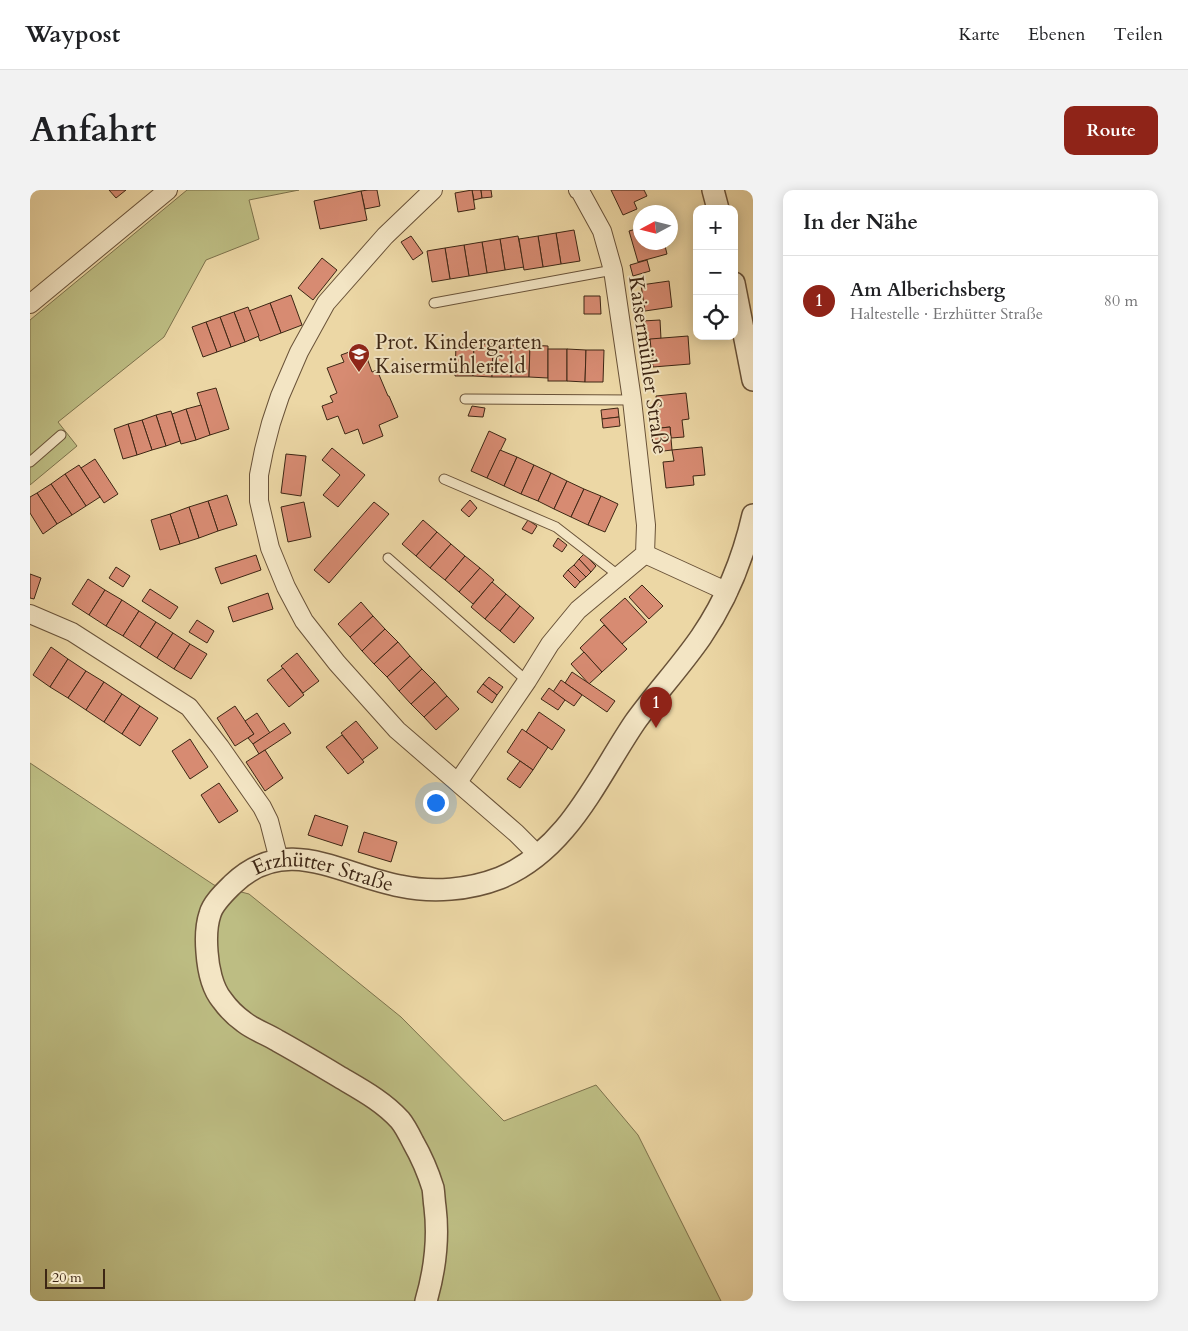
<!DOCTYPE html>
<html lang="de">
<meta charset="utf-8">
<style>
:root{--surface:#fff;--page:#f2f2f2;--text:#202124;--muted:#757577;--line:#e0e0e0;--accent:#8f2418}
body{margin:0;font-family:Cardo,serif;background:var(--page);color:var(--text)}
.controls{position:absolute;right:15px;top:15px;display:grid;overflow:hidden;border-radius:10px;box-shadow:0 2px 12px #0003}
.controls button{width:45px;height:45px;display:grid;place-items:center;padding:0;border:0;border-bottom:1px solid var(--line);background:var(--surface);color:var(--text);font:25px sans-serif}
.compass{position:absolute;left:603px;top:15px;width:45px;height:45px;border-radius:50%;background:var(--surface);box-shadow:0 2px 12px #0003;rotate:263deg}
.scale{position:absolute;left:15px;bottom:12px;width:60px;box-sizing:border-box;padding-left:5px;border:2px solid #3d2614;border-top:0;font-size:14px;line-height:18px;white-space:nowrap;color:#3d2614;-webkit-text-stroke:4px #f3e5c4;paint-order:stroke}
.you{position:absolute;left:405px;top:612px;width:18px;height:18px;margin:-12px;border:4px solid #fff;border-radius:50%;background:#1a73e8;box-shadow:0 0 0 8px #1a73e833}
.badge{display:grid;place-items:center;width:32px;height:32px;border-radius:50%;background:var(--accent);color:#fff;font-size:16px;font-weight:700}
.pin{position:absolute;translate:-50% -41px;filter:drop-shadow(0 1px 2px #0008)}
.pin::after{content:'';position:absolute;top:26px;width:18px;height:15px;background:inherit;clip-path:polygon(0 0,100% 0,50% 100%)}
.list{margin:0;padding:0;list-style:none}
h2{display:flex;justify-content:space-between;align-items:center;height:65px;margin:0;padding:0 20px;font-size:21px}
h2 small{font-size:16px;font-weight:400;color:var(--muted)}
.list li{display:grid;grid-template-columns:32px 1fr auto;gap:15px;align-items:center;box-sizing:border-box;height:90px;padding:0 20px;border-top:1px solid var(--line)}
.list b{display:block;font-size:19px;white-space:nowrap}
.list p{margin:0;font-size:16px;white-space:nowrap;color:var(--muted)}
.list em{font-size:16px;font-style:normal;color:var(--muted)}
.icon{flex:none;width:28px;height:28px;fill:none;stroke:currentColor;stroke-width:2;stroke-linecap:round;stroke-linejoin:round}
.map{position:relative;flex:none;width:723px;height:1111px;overflow:hidden;border-radius:10px}
header{display:flex;align-items:center;gap:30px;box-sizing:border-box;height:70px;padding:0 25px;background:var(--surface);border-bottom:1px solid var(--line)}
header strong{font-size:24px}
nav{display:flex;gap:28px;margin-inline-start:auto;font-size:18px}
.intro{display:flex;align-items:center;justify-content:space-between;box-sizing:border-box;height:120px;padding:0 30px}
h1{margin:0;font-size:35px}
.button{padding:12px 22px;border-radius:10px;background:var(--accent);color:#fff;font-size:18px;font-weight:700}
main{display:flex;gap:30px;padding:0 30px}
aside{flex:1;background:var(--surface);border-radius:10px;box-shadow:0 2px 12px #0003}
.map>svg:first-child{display:block}
</style>
<header>
<strong>Waypost</strong>
<nav><a>Karte</a><a>Ebenen</a><a>Teilen</a></nav>
</header>
<div class="intro"><h1>Anfahrt</h1><a class="button">Route</a></div>
<main>
<div class="map">
<svg width="723" height="1111" viewBox="0 0 723 1111">
<rect width="100%" height="100%" fill="#ecd7a5"/>
<filter id="stains"><feTurbulence type="fractalNoise" baseFrequency=".004" numOctaves="4"/><feColorMatrix values="0 0 0 0 .2 0 0 0 0 .09 0 0 0 0 .02 0 0 0 .5 -.17"/></filter>
<radialGradient id="worn" r=".72"><stop offset=".6" stop-color="#630" stop-opacity="0"/><stop offset="1" stop-color="#630" stop-opacity=".3"/></radialGradient>
<!-- green -->
<g fill="#bdbd83" stroke="#7d724c">
<polygon points="157,0 269,0 219,10 229,49 176,70 134,147 28,232 47,256 0,295 0,130"/>
<polygon points="0,573 184,695 219,704 371,827 474,931 566,895 608,945 691,1111 0,1111"/>
</g>
<!-- building -->
<g fill="#d78b72" stroke="#3d2614">
<polygon points="79,0 96,0 86,8"/>
<polygon points="338,0 347,0 350,16 335,19 331,1"/>
<polygon points="442,0 451,0 452,8 444,10"/>
<polygon points="442,0 445,19 428,22 425,3"/>
<polygon points="451,0 461,0 462,7 452,8"/>
<polygon points="581,0 614,0 617,6 604,12 607,19 593,25"/>
<polygon points="331,1 337,30 290,39 284,11"/>
<polygon points="610,38 610,52 634,52 637,64 608,72 599,41"/>
<polygon points="544,40 550,71 531,74 526,43"/>
<polygon points="526,43 531,74 513,77 508,46"/>
<polygon points="381,46 393,63 383,70 371,52"/>
<polygon points="488,46 494,77 475,80 470,49"/>
<polygon points="508,46 513,77 494,80 489,49"/>
<polygon points="470,49 475,80 457,83 452,52"/>
<polygon points="452,52 457,83 439,86 434,55"/>
<polygon points="434,55 439,86 420,89 415,58"/>
<polygon points="415,58 420,89 402,92 397,61"/>
<polygon points="292,68 307,80 283,110 268,98"/>
<polygon points="617,70 620,81 603,86 600,75"/>
<polygon points="639,91 642,117 615,121 611,95"/>
<polygon points="261,105 272,135 251,143 240,113"/>
<polygon points="554,106 570,106 571,124 554,124"/>
<polygon points="240,113 251,143 230,151 219,121"/>
<polygon points="218,117 229,146 215,152 204,122"/>
<polygon points="204,122 215,152 201,157 190,127"/>
<polygon points="190,127 201,157 187,162 176,132"/>
<polygon points="630,130 631,149 614,150 612,131"/>
<polygon points="176,132 187,162 173,167 162,137"/>
<polygon points="658,146 660,174 623,177 620,149"/>
<polygon points="426,154 444,154 443,186 425,186"/>
<polygon points="444,154 463,154 462,187 443,186"/>
<polygon points="463,154 481,155 481,187 462,187"/>
<polygon points="481,155 500,155 499,187 481,187"/>
<polygon points="500,155 518,156 518,188 499,187"/>
<polygon points="333,157 342,182 347,180 358,206 359,206 368,227 349,235 353,246 333,254 328,239 315,244 308,226 297,230 292,216 303,212 300,206 307,203 297,178 314,172 311,165"/>
<rect x="518" y="159" width="19" height="32"/>
<polygon points="537,159 556,160 555,192 537,191"/>
<polygon points="556,160 574,160 573,192 555,192"/>
<polygon points="186,198 199,239 180,245 167,203"/>
<polygon points="656,203 659,229 652,230 654,247 641,248 640,237 630,238 626,206"/>
<polygon points="171,215 180,245 166,250 156,219"/>
<polygon points="442,216 455,218 453,227 438,226"/>
<polygon points="588,218 589,227 572,229 571,220"/>
<polygon points="156,219 166,250 151,254 142,224"/>
<polygon points="141,221 150,251 136,256 126,225"/>
<polygon points="126,225 136,256 122,260 112,230"/>
<polygon points="589,227 590,236 573,238 572,229"/>
<polygon points="112,230 122,260 107,265 98,234"/>
<polygon points="98,234 107,265 93,269 84,239"/>
<polygon points="640,237 642,260 625,262 622,239"/>
<polygon points="459,241 476,249 457,288 441,281"/>
<polygon points="672,257 675,285 663,286 664,295 636,298 633,272 644,271 642,260"/>
<polygon points="302,258 335,285 308,317 293,305 310,285 292,270"/>
<polygon points="470,260 487,267 474,296 457,288"/>
<polygon points="256,264 276,266 271,306 251,303"/>
<polygon points="487,267 504,275 491,304 474,296"/>
<polygon points="65,269 88,304 74,313 51,278"/>
<polygon points="49,275 70,307 56,316 35,284"/>
<polygon points="504,275 521,283 508,311 491,304"/>
<polygon points="521,283 537,291 524,319 508,311"/>
<polygon points="35,284 56,316 42,325 21,294"/>
<polygon points="537,291 554,299 541,327 524,319"/>
<polygon points="21,294 42,325 27,334 7,303"/>
<polygon points="554,299 571,306 558,335 541,327"/>
<polygon points="7,303 27,334 13,344 0,323 0,307"/>
<polygon points="197,305 207,335 188,341 178,311"/>
<polygon points="571,306 588,314 575,342 558,335"/>
<polygon points="440,310 447,318 439,327 431,320"/>
<polygon points="178,311 188,341 169,348 159,317"/>
<polygon points="274,312 281,347 258,352 251,317"/>
<polygon points="344,312 359,324 299,393 284,380"/>
<polygon points="159,317 169,348 150,354 140,324"/>
<polygon points="140,324 150,354 130,360 121,330"/>
<polygon points="393,330 407,342 386,366 372,354"/>
<polygon points="498,330 507,336 502,344 492,339"/>
<polygon points="407,342 421,354 400,378 386,366"/>
<polygon points="528,348 537,355 532,362 523,356"/>
<polygon points="421,354 435,366 415,390 400,378"/>
<polygon points="554,364 566,376 561,382 549,369"/>
<polygon points="226,365 231,380 191,394 185,378"/>
<polygon points="435,366 450,378 429,402 415,390"/>
<polygon points="549,369 561,382 556,387 544,375"/>
<polygon points="544,375 556,387 550,392 538,380"/>
<polygon points="86,377 100,386 93,397 79,388"/>
<polygon points="450,378 464,390 443,414 429,402"/>
<polygon points="538,380 550,392 545,398 533,386"/>
<polygon points="0,384 11,388 4,409 0,408"/>
<polygon points="58,389 75,400 59,425 42,414"/>
<polygon points="462,392 476,404 455,429 441,417"/>
<polygon points="612,395 633,416 619,429 599,407"/>
<polygon points="120,399 148,417 140,429 112,411"/>
<polygon points="75,400 92,410 76,436 59,425"/>
<polygon points="238,403 243,419 203,432 198,417"/>
<polygon points="476,404 490,416 470,441 455,429"/>
<polygon points="595,408 617,432 592,454 570,430"/>
<polygon points="92,410 109,421 93,446 76,436"/>
<polygon points="331,412 343,426 320,447 308,434"/>
<polygon points="490,416 504,428 484,453 470,441"/>
<polygon points="109,421 126,432 110,457 93,446"/>
<polygon points="343,426 355,439 332,461 320,447"/>
<polygon points="167,430 184,441 177,453 159,442"/>
<polygon points="126,432 143,443 127,468 110,457"/>
<polygon points="574,435 597,459 572,482 550,458"/>
<polygon points="355,439 368,452 344,474 332,461"/>
<polygon points="143,443 160,454 144,479 127,468"/>
<polygon points="368,452 380,466 357,487 344,474"/>
<polygon points="160,454 177,464 161,489 144,479"/>
<polygon points="21,457 38,469 20,497 3,485"/>
<polygon points="554,462 572,482 559,494 541,474"/>
<polygon points="267,463 289,491 273,503 251,476"/>
<polygon points="380,466 392,479 369,501 357,487"/>
<polygon points="38,469 56,481 38,508 20,497"/>
<polygon points="253,478 274,505 259,517 237,490"/>
<polygon points="392,479 405,492 381,514 369,501"/>
<polygon points="56,481 74,492 56,520 38,508"/>
<polygon points="542,482 585,511 577,522 535,493"/>
<polygon points="459,487 473,497 467,505 453,494"/>
<polygon points="531,490 552,505 544,516 523,502"/>
<polygon points="74,492 92,504 74,532 56,520"/>
<polygon points="405,492 417,506 394,527 381,514"/>
<polygon points="453,494 467,505 462,513 447,502"/>
<polygon points="519,498 535,510 528,520 511,509"/>
<polygon points="92,504 110,516 92,544 74,532"/>
<polygon points="417,506 429,519 406,540 394,527"/>
<polygon points="110,516 128,528 110,556 92,544"/>
<polygon points="205,516 224,544 205,556 187,528"/>
<polygon points="509,522 535,540 522,560 496,542"/>
<polygon points="227,523 240,543 223,554 218,548 224,544 215,531"/>
<polygon points="326,531 348,558 332,570 311,543"/>
<polygon points="254,533 261,543 229,564 223,554"/>
<polygon points="492,539 518,557 503,580 477,562"/>
<polygon points="312,545 334,572 318,584 296,557"/>
<polygon points="160,549 178,577 160,589 142,561"/>
<polygon points="235,560 253,588 235,601 216,572"/>
<polygon points="490,571 503,580 490,598 477,589"/>
<polygon points="189,593 208,621 189,633 171,605"/>
<polygon points="285,625 318,636 312,656 278,645"/>
<polygon points="334,642 367,652 361,672 328,662"/>
</g>
<g fill="none" stroke-linecap="round" stroke-linejoin="round">
<!-- service casing -->
<g stroke="#695238" stroke-width="11">
<g id="service">
<polyline points="404,113 583,80"/>
<polyline points="435,209 602,210"/>
<polyline points="0,272 31,245"/>
<polyline points="414,289 526,337 588,385"/>
<polyline points="358,368 497,491"/>
</g>
</g>
<!-- minor casing -->
<g stroke="#695238" stroke-width="20">
<g id="minor">
<polyline points="403,0 355,46 296,113 269,162 250,206 241,233 234,260 229,285 229,311 240,358 256,397 274,431 307,473 367,540 486,643 508,665"/>
<polyline points="0,114 138,0"/>
<polyline points="615,364 698,402"/>
<polyline points="0,424 42,442 159,517 190,557 232,617 239,631 249,670"/>
<polyline points="428,592 497,491 520,454 548,420 615,364 616,335 602,210 583,80 572,41 550,1 548,0"/>
</g>
</g>
<!-- tertiary casing -->
<g stroke="#695238" stroke-width="24">
<g id="tertiary">
<polyline points="683,0 688,19"/>
<polyline points="704,93 723,190"/>
<path id="s1" d="M396,1111C405,1080 409,1050 405,1017C404,1011 404,1004 403,998C398,982 391,966 383,952C379,944 375,936 370,930C353,911 330,899 308,886C288,874 268,862 248,851C237,844 224,840 214,832C207,827 197,817 192,810C182,798 178,777 177,762C176,750 176,736 180,724C183,713 195,702 203,694C256,643 311,685 370,696C403,703 439,700 470,688C538,660 567,588 605,532C626,503 651,476 671,447C697,409 713,369 723,325"/>
</g>
</g>
<!-- service -->
<use href="#service" stroke="#f3e5c4" stroke-width="9"/>
<!-- minor -->
<use href="#minor" stroke="#f3e5c4" stroke-width="18"/>
<!-- tertiary -->
<use href="#tertiary" stroke="#f3e5c4" stroke-width="21"/>
</g>
<!-- icons -->
<defs>
<g id="school-pin" transform="scale(1.125)"><path d="M0 17L-7.5 6A9.5 9.5 0 1 1 7.5 6Z" fill="#8f2418" stroke="#f3e5c4"/><path d="M0-5L7-2L0 1L-7-2ZM-4 1L0 2.5L4 1V4Q0 6-4 4Z" fill="#fff"/></g>
</defs>
<g fill-rule="evenodd">
<use href="#school-pin" x="329" y="164"/>
</g>
<g text-anchor="middle" dominant-baseline="central" stroke-width="4" stroke-linejoin="round" paint-order="stroke">
<!-- poi labels -->
<g font-size="21" fill="#3d2614" stroke="#f3e5c4" text-anchor="start">
<text x="345" y="152">Prot. Kindergarten<tspan x="345" dy="24">Kaisermühlerfeld</tspan></text>
</g>
<!-- street labels -->
<g font-size="21" fill="#3d2614" stroke="#f3e5c4">
<text transform="translate(618 175) rotate(82)">Kaisermühler Straße</text>
<text stroke="none"><textPath href="#s1" startOffset="631">Erzhütter Straße</textPath></text>
</g>
</g>
<rect width="100%" height="100%" filter="url(#stains)"/>
<rect width="100%" height="100%" fill="url(#worn)"/>
</svg>
<div class="controls">
<button>+</button>
<button>−</button>
<button><svg class="icon" aria-label="locate" viewBox="0 0 24 24"><circle cx="12" cy="12" r="6"/><path d="M12 2v4M12 18v4M2 12h4M18 12h4"/></svg></button>
</div>
<svg class="compass" viewBox="-18 -18 36 36"><path d="M0-13l5 13h-10z" fill="#e53935"/><path d="M0 13l5-13h-10z" fill="#757577"/></svg>
<div class="scale">20 m</div>
<div class="you"></div>
<div class="pin badge" style="left:626px;top:538px">1</div>
</div>
<aside>
<h2>In der Nähe<small></small></h2>
<ul class="list">
<li><span class="badge">1</span><div><b>Am Alberichsberg</b><p>Haltestelle · Erzhütter Straße</p></div><em>80 m</em></li>
</ul>
</aside>
</main>
